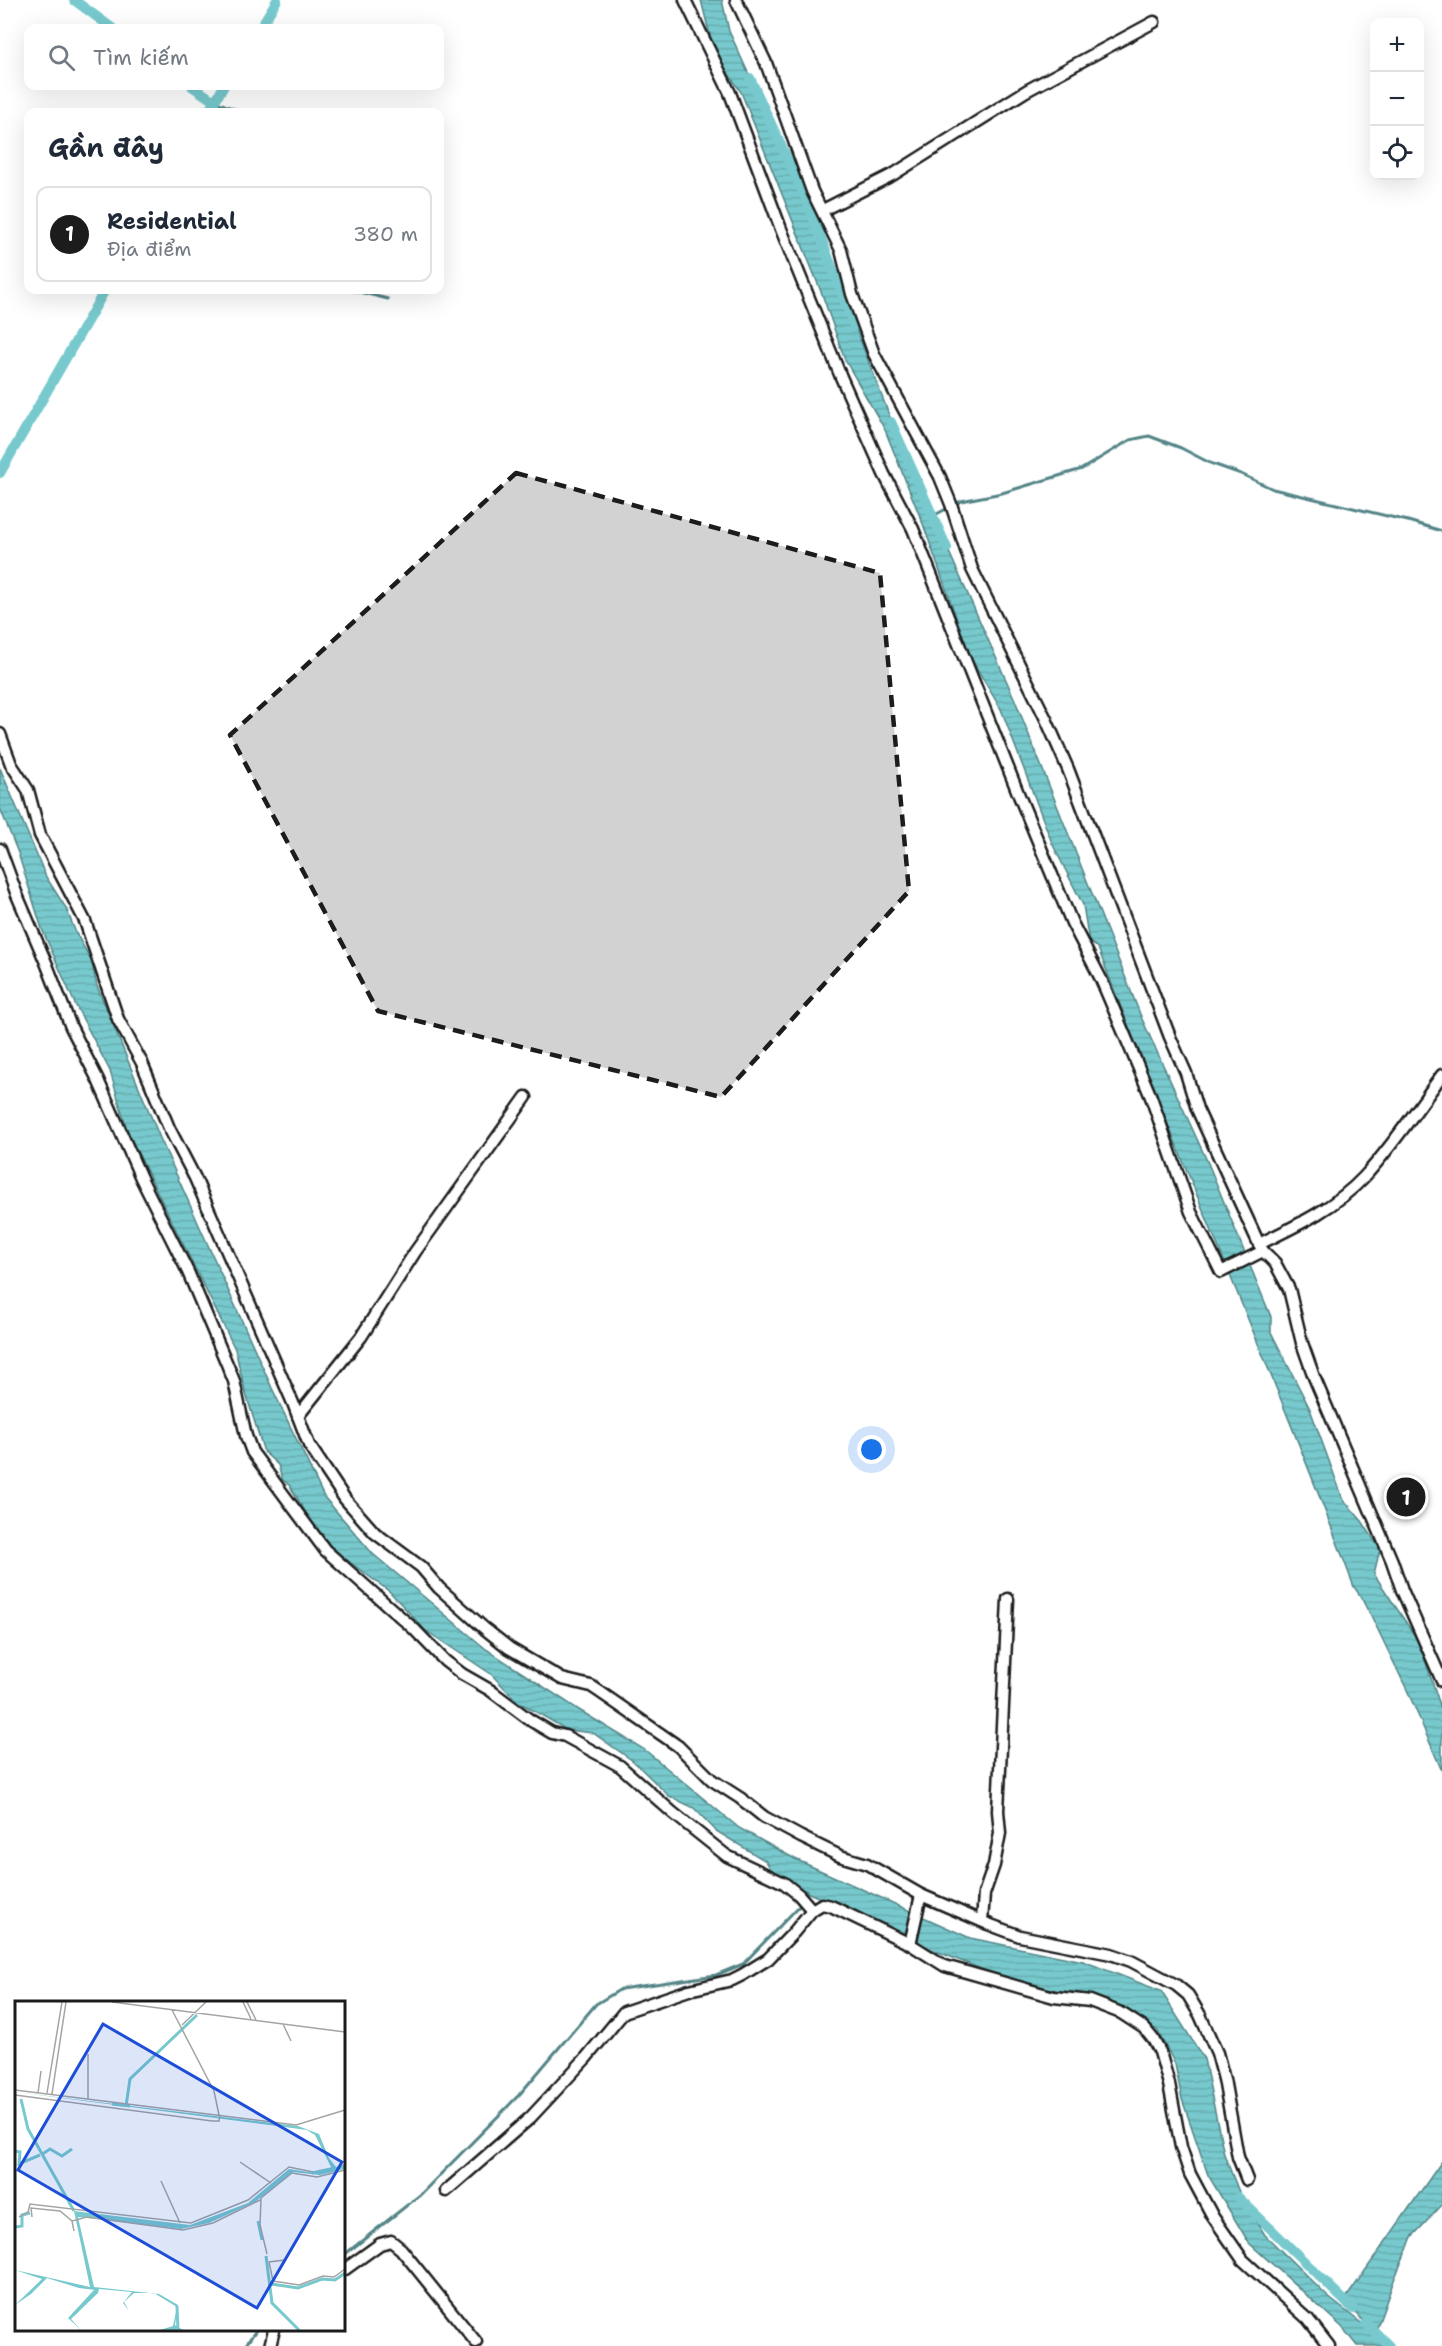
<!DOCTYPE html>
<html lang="vi">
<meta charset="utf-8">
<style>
:root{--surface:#fff;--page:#f2f2f3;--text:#1f2937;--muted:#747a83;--line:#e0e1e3;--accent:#1c1c1c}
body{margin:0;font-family:"Shantell Sans",sans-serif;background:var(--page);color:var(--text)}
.controls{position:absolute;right:18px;top:18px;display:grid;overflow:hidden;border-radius:12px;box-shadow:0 6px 24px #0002}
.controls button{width:54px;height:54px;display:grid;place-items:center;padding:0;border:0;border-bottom:2px solid var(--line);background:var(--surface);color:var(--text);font:30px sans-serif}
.you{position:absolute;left:872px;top:1450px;width:21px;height:21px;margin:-15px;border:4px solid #fff;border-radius:50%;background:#1a73e8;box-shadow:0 0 0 9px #1a73e833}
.badge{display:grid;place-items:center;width:39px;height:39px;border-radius:50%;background:var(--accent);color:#fff;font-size:20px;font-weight:700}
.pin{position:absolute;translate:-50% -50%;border:3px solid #fff;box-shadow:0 2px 6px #0006}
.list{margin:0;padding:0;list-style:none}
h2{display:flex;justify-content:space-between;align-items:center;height:78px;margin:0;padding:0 24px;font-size:26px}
h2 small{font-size:20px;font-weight:400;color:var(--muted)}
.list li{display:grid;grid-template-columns:39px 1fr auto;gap:18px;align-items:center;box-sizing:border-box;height:96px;margin:0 12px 12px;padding:0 12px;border:2px solid var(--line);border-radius:12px}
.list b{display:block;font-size:22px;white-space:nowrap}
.list p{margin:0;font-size:20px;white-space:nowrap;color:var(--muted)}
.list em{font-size:20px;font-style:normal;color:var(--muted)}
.icon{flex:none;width:33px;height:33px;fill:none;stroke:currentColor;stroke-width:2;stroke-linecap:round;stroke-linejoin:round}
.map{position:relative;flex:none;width:1442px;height:2346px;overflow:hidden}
.search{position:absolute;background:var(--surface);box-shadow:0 6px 24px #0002;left:24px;top:24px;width:420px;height:66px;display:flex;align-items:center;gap:15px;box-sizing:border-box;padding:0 21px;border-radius:12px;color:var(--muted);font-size:22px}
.panel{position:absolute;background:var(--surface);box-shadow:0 6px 24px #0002;left:24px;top:108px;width:420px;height:186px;border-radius:12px}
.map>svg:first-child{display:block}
</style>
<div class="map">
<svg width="1442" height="2346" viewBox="0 0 1442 2346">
<defs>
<pattern id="water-rules" width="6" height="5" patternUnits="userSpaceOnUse" patternTransform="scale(1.5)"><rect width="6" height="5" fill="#77c9cd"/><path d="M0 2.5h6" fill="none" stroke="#66acaf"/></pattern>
</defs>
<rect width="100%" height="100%" fill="#fff"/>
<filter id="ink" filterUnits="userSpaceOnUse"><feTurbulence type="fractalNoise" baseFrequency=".0167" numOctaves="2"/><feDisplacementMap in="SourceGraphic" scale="12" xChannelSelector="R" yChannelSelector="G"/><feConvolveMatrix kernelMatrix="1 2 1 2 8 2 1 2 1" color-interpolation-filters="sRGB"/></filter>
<g filter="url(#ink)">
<!-- water -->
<g fill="url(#water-rules)" stroke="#538486" stroke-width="1.5">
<path d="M701,0H722L729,31L809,206L896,433L1015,700L1142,1019L1208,1163L1271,1317V1332L1310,1409L1343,1499L1362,1521L1380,1549L1374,1574L1419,1642L1442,1711V1771L1408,1692L1364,1601L1354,1587C1274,1372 1180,1163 1098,948L1089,942L1083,905L1052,843L1001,709L971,659L923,524L885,430L845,360L822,294L741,92L714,52Z"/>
<polygon points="0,768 46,877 66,908 76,933 91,960 97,986 160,1138 272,1388 324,1497 373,1554 486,1649 579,1710 645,1750 739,1828 795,1859 970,1938 1083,1961 1161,1991 1204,2059 1224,2154 1241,2197 1265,2235 1328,2297 1374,2333 1344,2301 1442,2161 1442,2205 1412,2237 1394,2280 1375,2333 1392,2346 1357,2346 1342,2327 1249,2243 1208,2175 1182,2099 1175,2064 1157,2030 1123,2008 1004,1978 888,1932 836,1905 777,1879 766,1861 716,1831 694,1808 669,1796 633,1761 593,1733 567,1730 517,1701 491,1674 425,1630 390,1592 351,1563 321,1538 290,1486 282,1479 278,1465 264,1452 245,1391 235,1349 128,1133 110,1071 75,1004 42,929 18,853 0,808"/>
</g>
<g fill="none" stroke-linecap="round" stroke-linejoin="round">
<!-- stream -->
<g stroke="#538486" stroke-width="3">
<polyline points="214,101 242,112"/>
<polyline points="351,290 388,299"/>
<polyline points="933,516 961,501 1002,493 1082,469 1130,440 1149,436 1181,448 1210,463 1241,474 1273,489 1408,521 1442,531"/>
<polyline points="344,2255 420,2195 519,2095 596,2004 621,1989 716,1975 743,1964 805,1900 806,1890"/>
<polyline points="245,2346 256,2330"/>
</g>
<!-- canal -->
<g stroke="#77c9cd" stroke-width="10">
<polyline points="74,0 112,28"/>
<polyline points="260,28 277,0"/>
<polyline points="750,78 809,206 854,326"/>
<polyline points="192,86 214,101"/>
<polyline points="208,112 224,86"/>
<polyline points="891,422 947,548"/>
<polyline points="0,473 105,290"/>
<polyline points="1238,2197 1353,2309"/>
<polyline points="1366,2323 1389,2346"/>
</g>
<!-- street casing -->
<g stroke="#1c1c1c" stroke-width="15">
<g id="street">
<polyline points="685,0 730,93 781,229 841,377 884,474 913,529 1020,798 1072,923 1101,979 1151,1097 1191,1212 1221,1272 1263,1251"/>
<polyline points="736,0 766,63 812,191 841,250 852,294 874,354 940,477 951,504 972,569 1046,719 1068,769 1170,1037 1186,1073 1197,1109 1259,1244 1263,1251 1275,1263 1289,1289 1302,1343 1314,1377 1392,1561 1402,1590 1442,1681"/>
<polyline points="823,210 894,174 1026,91 1154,22"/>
<polyline points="0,734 11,764 28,790 40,835 85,921 118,1019 142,1063 169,1128 195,1178 293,1403 309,1445 345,1499 375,1533 421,1567 439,1588 485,1629 509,1648 562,1679 591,1686 600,1692 678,1746 712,1780 740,1798 764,1817 801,1837 840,1856 867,1864 921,1895 988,1924 1020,1936 1111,1954 1131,1961 1176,1985 1188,1995 1200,2015 1217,2053 1224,2079 1238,2157 1247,2180"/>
<polyline points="0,849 17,895 47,965 71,1027 98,1080 141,1178 188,1272 227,1364 234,1381 246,1436 252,1452 325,1550 414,1629 445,1661 462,1674 490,1690 530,1720 552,1733 565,1736 620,1766 673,1813 727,1856 784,1883 799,1895 812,1910"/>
<path d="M1259,1244C1296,1226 1335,1208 1364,1177C1391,1148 1418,1108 1442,1075"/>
<polyline points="298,1416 361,1337 415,1252 526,1097"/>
<polyline points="982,1921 984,1894 994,1865 1000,1833 998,1811 1008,1599"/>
<polyline points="910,1944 921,1895"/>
<polyline points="446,2191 530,2118 586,2058 624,2012 689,1990 732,1980 742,1975 768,1959 794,1932 812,1910 822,1904 831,1906 910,1944 945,1966 1054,1997 1090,2001 1121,2013 1144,2028 1153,2039 1160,2052 1169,2084 1181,2147 1190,2174 1213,2217 1243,2260 1308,2319 1329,2346"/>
<polyline points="344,2270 380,2244 391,2241 401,2249 476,2342"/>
<polyline points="270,2346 274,2330"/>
</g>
</g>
<!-- street -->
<use href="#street" stroke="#fff" stroke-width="10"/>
</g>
</g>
<!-- marked area -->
<path fill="#1c1c1c" fill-opacity="0.2" stroke="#1c1c1c" stroke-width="4.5" stroke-dasharray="12 8" stroke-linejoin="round" d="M516,473L880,573L909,891L721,1097L378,1011L230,735Z"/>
<!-- overview -->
<g transform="translate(15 2001)">
<rect width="330" height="330" fill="#fff"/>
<path d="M0,91L283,125L304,133L314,157L321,166L330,163V168L305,174L278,171L240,201L194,222L166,228L63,216L79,286L144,293L163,304L160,324L168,329H145L158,325L162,306L139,292H119L109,301L114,310L108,302L117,291L84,288L83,292L56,318L66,329L53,317L80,289L64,287L32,277L16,293L0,304L27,278L0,269L75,286L59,210L175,224L233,202L274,168L300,172L317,168L300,134L292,129Z" fill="#77c9cd"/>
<path fill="none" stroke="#77c9cd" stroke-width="3" d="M6,98L13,128L59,210M97,103L115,105M111,105L115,78L182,14M0,150L5,151L4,163L25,154M26,154L35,148L47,155L57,148M297,172L320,167M243,220L247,239M0,226L7,225V214L15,212M251,255L257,302L284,329M256,283L283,287L307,278L320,279L330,272M162,305L163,329M58,314L80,290"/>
<path fill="none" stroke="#a4a4a4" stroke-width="1.5" d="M97,1L330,31M228,1L236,18M232,1L241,19M157,9L199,90L204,114M268,23L276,40M167,24L191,1M0,89L281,124L330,109M23,92L26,70M32,92L47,1M37,93L51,1M0,94L197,120H204L205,114M73,98V53M225,161L256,182M146,180L165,222M4,216L13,211L15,203L176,222L233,199L274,166L298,171M17,216L16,207L45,210L57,220L59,230M57,220L72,216L168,229L198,222L245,199M252,253L245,224L246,197L277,172L302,176L330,169M270,259L254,261L258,280L284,284L308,275L319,276L330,268"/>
<path fill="#1d4ed8" fill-opacity="0.15" stroke="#1d4ed8" stroke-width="3" d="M88,23L327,161L242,307L3,169Z"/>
<rect width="330" height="330" fill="none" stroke="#1c1c1c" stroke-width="3"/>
</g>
</svg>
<div class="controls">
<button>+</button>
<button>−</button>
<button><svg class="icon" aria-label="locate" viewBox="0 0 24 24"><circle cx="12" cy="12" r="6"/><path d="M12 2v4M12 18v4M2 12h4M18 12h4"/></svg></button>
</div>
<div class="you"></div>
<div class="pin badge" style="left:1406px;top:1497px">1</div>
<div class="search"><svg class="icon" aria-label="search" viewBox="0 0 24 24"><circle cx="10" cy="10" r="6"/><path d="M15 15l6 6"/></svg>Tìm kiếm</div>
<section class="panel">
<h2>Gần đây<small></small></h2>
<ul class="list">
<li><span class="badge">1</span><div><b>Residential</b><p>Địa điểm</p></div><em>380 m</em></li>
</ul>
</section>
</div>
